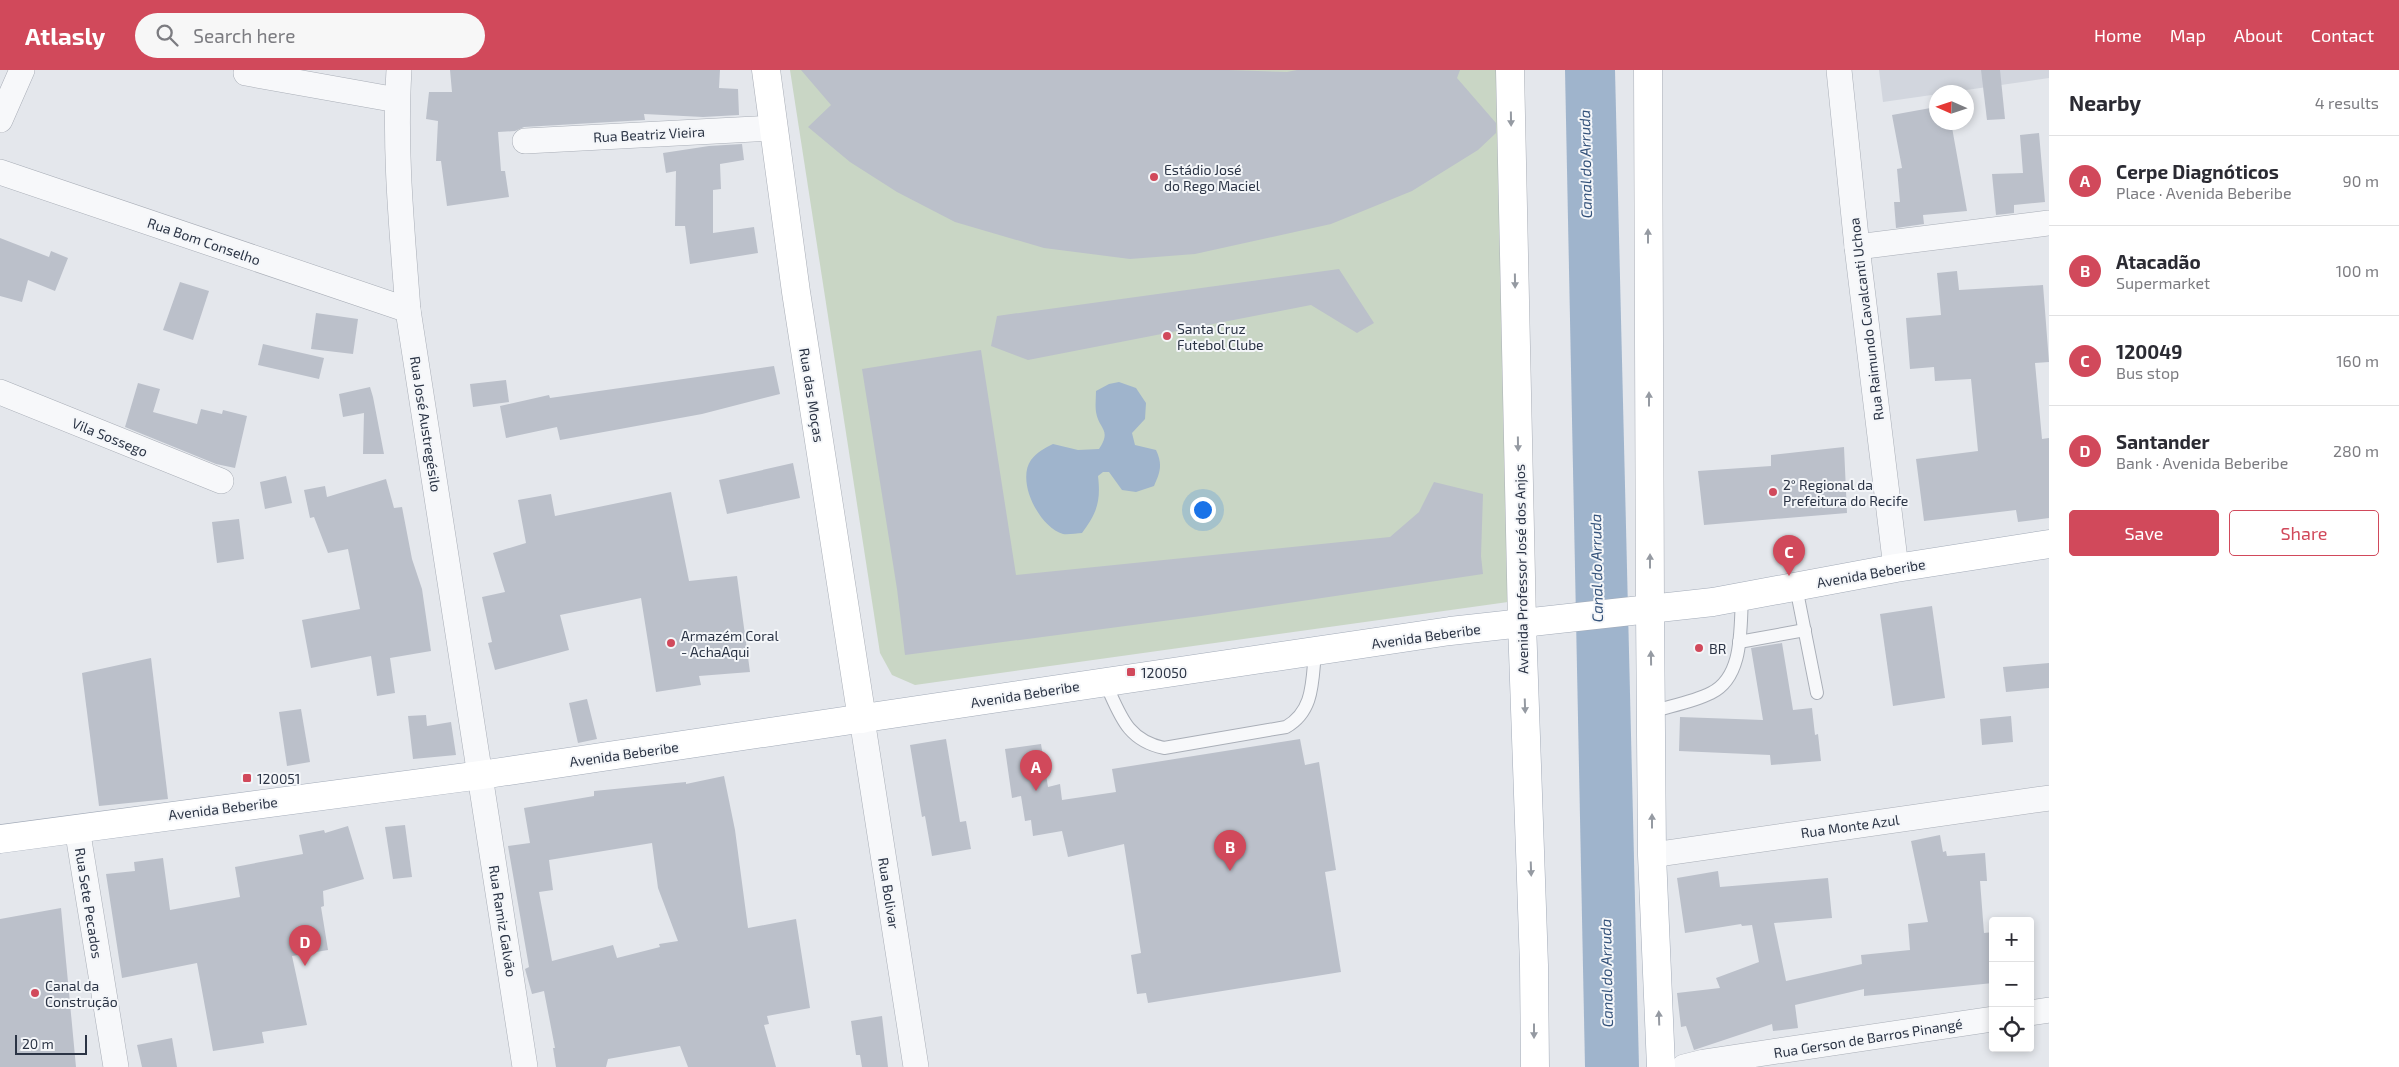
<!DOCTYPE html>
<meta charset="utf-8">
<style>
:root{--surface:#fff;--page:#f7f7f7;--text:#2b2b33;--muted:#7c7c81;--line:#e1e1e2;--accent:#d1495b}
body{margin:0;font-family:"Exo 2",sans-serif;background:var(--page);color:var(--text)}
.controls{position:absolute;right:15px;bottom:15px;display:grid;overflow:hidden;border-radius:5px;box-shadow:0 2px 8px #0003}
.controls button{width:45px;height:45px;display:grid;place-items:center;padding:0;border:0;border-bottom:1px solid var(--line);background:var(--surface);color:var(--text);font:25px sans-serif}
.compass{position:absolute;left:1929px;top:15px;width:45px;height:45px;border-radius:50%;background:var(--surface);box-shadow:0 2px 8px #0003;rotate:273deg}
.scale{position:absolute;left:15px;bottom:12px;width:72px;box-sizing:border-box;padding-left:5px;border:2px solid #2b3445;border-top:0;font-size:14px;line-height:18px;white-space:nowrap;color:#2b3445;-webkit-text-stroke:4px #f4f6f9;paint-order:stroke}
.you{position:absolute;left:1202px;top:439px;width:18px;height:18px;margin:-12px;border:4px solid #fff;border-radius:50%;background:#1a73e8;box-shadow:0 0 0 8px #1a73e833}
.badge{display:grid;place-items:center;width:32px;height:32px;border-radius:50%;background:var(--accent);color:#fff;font-size:16px;font-weight:700}
.pin{position:absolute;translate:-50% -41px;filter:drop-shadow(0 1px 2px #0008)}
.pin::after{content:'';position:absolute;top:26px;width:18px;height:15px;background:inherit;clip-path:polygon(0 0,100% 0,50% 100%)}
.list{margin:0;padding:0;list-style:none}
h2{display:flex;justify-content:space-between;align-items:center;height:65px;margin:0;padding:0 20px;font-size:21px}
h2 small{font-size:16px;font-weight:400;color:var(--muted)}
.list li{display:grid;grid-template-columns:32px 1fr auto;gap:15px;align-items:center;box-sizing:border-box;height:90px;padding:0 20px;border-top:1px solid var(--line)}
.list b{display:block;font-size:19px;white-space:nowrap}
.list p{margin:0;font-size:16px;white-space:nowrap;color:var(--muted)}
.list em{font-size:16px;font-style:normal;color:var(--muted)}
.actions{display:flex;gap:10px;padding:15px 20px}
.actions a{flex:1;padding:11px 0;border:1px solid var(--accent);border-radius:5px;text-align:center;font-size:18px;color:var(--accent)}
.actions .main{background:var(--accent);color:#fff}
.icon{flex:none;width:28px;height:28px;fill:none;stroke:currentColor;stroke-width:2;stroke-linecap:round;stroke-linejoin:round}
.map{position:relative;flex:none;width:2049px;height:997px;overflow:hidden}
header{display:flex;align-items:center;gap:30px;box-sizing:border-box;height:70px;padding:0 25px;background:var(--accent);color:#fff}
header strong{font-size:24px}
nav{display:flex;gap:28px;margin-inline-start:auto;font-size:18px}
.search{width:350px;height:45px;background:var(--page);display:flex;align-items:center;gap:12px;box-sizing:border-box;padding:0 18px;border-radius:28px;color:var(--muted);font-size:19px}
main{display:flex}
aside{flex:1;background:var(--surface)}
.map>svg:first-child{display:block}
</style>
<header>
<strong>Atlasly</strong>
<div class="search"><svg class="icon" aria-label="search" viewBox="0 0 24 24"><circle cx="10" cy="10" r="6"/><path d="M15 15l6 6"/></svg>Search here</div>
<nav><a>Home</a><a>Map</a><a>About</a><a>Contact</a></nav>
</header>
<main>
<div class="map">
<svg width="2049" height="997" viewBox="0 0 2049 997">
<rect width="100%" height="100%" fill="#e4e7ec"/>
<!-- built -->
<polygon fill="#d2d6de" points="1879,0 2049,0 2049,8 1883,32"/>
<!-- green -->
<polygon fill="#c9d6c5" points="790,0 1499,0 1508,532 915,615 892,605 880,583"/>
<!-- water -->
<g fill="#9fb4cc">
<polygon points="1565,0 1615,0 1639,997 1585,997"/>
<path d="M1119,312L1136,318L1146,333L1145,349L1132,363L1135,375L1156,380C1163,395 1160,402 1154,416L1136,422L1122,420L1109,402H1103L1098,406C1101,431 1097,443 1082,463C1077,463 1068,465 1063,464C1039,457 1016,411 1031,390C1037,382 1045,378 1053,374L1078,380L1099,379C1112,359 1099,360 1096,342C1095,335 1096,328 1096,321L1109,314Z"/>
</g>
<!-- building -->
<g fill="#bbc0ca" fill-rule="evenodd">
<polygon points="450,0 720,0 719,18 738,19 739,45 703,47 644,44 645,50 524,57 515,61 498,62 501,101 505,101 509,127 447,136 441,91 436,91 438,51 426,49 429,22 452,22"/>
<polygon points="801,0 1228,0 1287,2 1297,0 1460,0 1457,8 1496,53 1496,63 1478,80 1412,121 1331,154 1195,184 1130,189 1044,178 955,152 897,122 850,92 808,57 831,35"/>
<polygon points="1981,0 2000,0 2005,49 1987,50"/>
<polygon points="1936,37 1936,52 1951,52 1967,141 1923,145 1924,154 1896,158 1894,132 1900,132 1897,99 1902,98 1892,45"/>
<polygon points="2039,63 2045,132 2014,135 2014,143 1996,145 1992,104 2023,103 2020,65"/>
<polygon points="742,74 744,90 720,94 721,119 713,120 713,163 754,157 758,183 690,194 685,156 675,156 676,101 666,103 663,83 709,76"/>
<polygon points="0,168 49,187 51,181 68,188 55,221 28,210 22,232 0,226"/>
<polygon points="1339,199 1374,253 1357,263 1311,235 1028,290 991,276 997,246"/>
<polygon points="1957,201 1959,220 2043,215 2049,292 2035,293 2042,369 2049,368 2049,448 2018,452 2016,440 1924,451 1916,389 1978,381 1971,309 1935,311 1934,297 1910,299 1906,248 1941,245 1937,203"/>
<polygon points="180,212 209,221 193,270 163,260"/>
<polygon points="316,243 358,249 353,284 311,279"/>
<polygon points="263,274 324,288 319,309 258,295"/>
<polygon points="981,280 1016,505 1390,467 1419,442 1434,412 1483,424 1481,486 1483,504 1201,546 905,585 897,519 862,299"/>
<polygon points="774,296 780,324 702,344 560,370 557,357 506,368 500,336 549,325 550,328"/>
<polygon points="506,310 509,332 473,337 470,314"/>
<polygon points="138,313 160,319 153,342 197,354 201,339 222,344 223,340 247,346 235,398 216,394 125,357"/>
<polygon points="370,317 373,327 384,384 363,384 364,343 343,347 339,324"/>
<polygon points="1844,377 1847,443 1704,455 1698,401 1771,396 1771,385"/>
<polygon points="793,393 800,428 727,444 719,410"/>
<polygon points="286,406 292,433 265,439 260,412"/>
<polygon points="386,409 394,438 402,437 412,489 422,519 431,581 390,588 395,623 377,626 371,586 311,598 302,550 360,539 348,479 328,483 314,447 310,448 304,420 325,416 327,427"/>
<polygon points="671,422 689,511 737,506 750,602 699,606 701,615 656,622 641,528 560,545 569,580 495,600 488,573 492,572 482,527 505,522 493,483 526,473 518,430 551,424 555,446"/>
<polygon points="239,449 244,489 217,493 212,452"/>
<polygon points="1932,536 1945,628 1893,636 1880,544"/>
<polygon points="1782,573 1793,640 1812,638 1815,665 1818,664 1821,691 1771,695 1770,685 1679,681 1680,647 1763,650 1751,578"/>
<polygon points="151,588 168,729 99,736 82,603"/>
<polygon points="2049,593 2049,618 2006,622 2003,597"/>
<polygon points="587,629 597,669 578,673 569,633"/>
<polygon points="301,639 310,692 287,696 279,642"/>
<polygon points="426,645 427,656 451,652 456,685 413,689 408,646"/>
<polygon points="2011,646 2013,672 1982,675 1980,649"/>
<polygon points="946,669 960,752 966,751 971,779 932,786 925,746 922,747 910,675"/>
<polygon points="1300,669 1305,695 1319,692 1336,800 1325,802 1341,902 1148,933 1146,923 1137,924 1131,885 1141,883 1124,774 1068,787 1062,761 1033,766 1031,750 1025,751 1021,726 1012,728 1005,679 1041,674 1048,717 1060,714 1062,730 1116,722 1112,699"/>
<path d="M724,706L735,760L748,858L796,849L810,938L767,946L769,954L764,955L776,997H688L680,976L608,989L606,997H556L553,978H555L544,921L532,924L525,899L529,897L508,776L530,773L524,738L594,726V721L686,712V714ZM652,773L658,818L678,871L659,874L660,877L617,888L613,875L552,891L539,822L553,820L549,790Z"/>
<polygon points="405,755 412,807 393,809 385,757"/>
<polygon points="348,756 364,809 323,821 324,836 321,837 328,880 292,886 307,955 262,962 264,973 213,981 197,893 122,908 106,804 135,801 134,792 163,788 170,840 240,827 235,797 303,784 299,765 324,760 325,763"/>
<polygon points="1940,765 1943,782 1946,781 1947,786 1985,783 1987,811 1980,811 1984,863 1993,862 1993,913 1864,926 1864,919 1795,935 1798,958 1773,961 1772,954 1694,980 1686,956 1681,957 1677,923 1720,918 1716,908 1759,892 1752,855 1742,856 1741,854 1685,863 1677,808 1718,801 1720,817 1828,808 1832,848 1774,853 1786,911 1862,894 1861,885 1910,880 1908,854 1928,852 1911,771"/>
<polygon points="61,838 76,997 0,997 0,849"/>
<polygon points="882,946 888,997 862,997 860,985 856,985 851,951"/>
<polygon points="172,968 177,997 142,997 137,975"/>
</g>
<g fill="none" stroke-linecap="round" stroke-linejoin="round">
<!-- lane casing -->
<g stroke="#a9aeb7" stroke-width="14">
<g id="lane">
<polyline points="1796,517 1817,623"/>
<polyline points="1739,572 1805,560"/>
<path d="M1105,612C1120,644 1126,670 1164,678L1286,657C1314,641 1312,612 1315,582"/>
<path d="M1651,642C1670,636 1693,632 1711,623C1744,607 1740,558 1742,527"/>
</g>
</g>
<!-- street casing -->
<g stroke="#a9aeb7" stroke-width="26">
<g id="street">
<path d="M399,0C394,80 402,160 408,240L525,997"/>
<polyline points="1839,0 1857,177 1896,498"/>
<polyline points="246,3 397,30"/>
<polyline points="0,50 22,0"/>
<polyline points="525,71 773,58"/>
<polyline points="0,102 408,240"/>
<polyline points="1857,177 2049,153"/>
<polyline points="0,322 221,411"/>
<polyline points="862,649 916,997"/>
<polyline points="77,758 116,997"/>
<polyline points="1652,785 2049,728"/>
<polyline points="2030,943 2049,940"/>
<polyline points="1684,997 1704,992 1993,949"/>
</g>
</g>
<!-- secondary casing -->
<g stroke="#a9aeb7" stroke-width="29">
<g id="secondary">
<polyline points="766,0 796,222 862,649"/>
<polyline points="1510,0 1522,553"/>
<polyline points="1648,0 1650,540"/>
</g>
</g>
<!-- primary casing -->
<g stroke="#a3abb8" stroke-width="29">
<g id="primary">
<polyline points="1650,540 1652,785 1661,997"/>
<polyline points="1522,553 1534,895 1535,997"/>
<polyline points="0,769 481,705 1450,561 1713,532 1896,498 2049,474"/>
</g>
</g>
<!-- lane -->
<use href="#lane" stroke="#f7f8fa" stroke-width="12"/>
<!-- street -->
<use href="#street" stroke="#f7f8fa" stroke-width="25"/>
<!-- secondary -->
<use href="#secondary" stroke="#fff" stroke-width="28"/>
<!-- primary -->
<use href="#primary" stroke="#fff" stroke-width="28"/>
</g>
<!-- one-way arrows -->
<defs><path id="oneway-solid" d="M-6-.8H1V-3.2L6.5 0L1 3.2V.8H-6Z" transform="scale(1.25)"/></defs>
<g fill="#959aa2">
<use href="#oneway-solid" transform="translate(1511 49) rotate(89)"/>
<use href="#oneway-solid" transform="translate(1648 166) rotate(-90)"/>
<use href="#oneway-solid" transform="translate(1515 211) rotate(89)"/>
<use href="#oneway-solid" transform="translate(1649 329) rotate(-90)"/>
<use href="#oneway-solid" transform="translate(1518 374) rotate(89)"/>
<use href="#oneway-solid" transform="translate(1650 491) rotate(-90)"/>
<use href="#oneway-solid" transform="translate(1651 588) rotate(-91)"/>
<use href="#oneway-solid" transform="translate(1525 636) rotate(88)"/>
<use href="#oneway-solid" transform="translate(1652 751) rotate(-90)"/>
<use href="#oneway-solid" transform="translate(1531 799) rotate(88)"/>
<use href="#oneway-solid" transform="translate(1659 948) rotate(-92)"/>
<use href="#oneway-solid" transform="translate(1534 961) rotate(90)"/>
</g>
<!-- markers -->
<g fill="#d1495b" stroke="#f4f6f9" stroke-width="2">
<circle cx="1154" cy="107" r="5"/>
<circle cx="1167" cy="266" r="5"/>
<circle cx="1773" cy="422" r="5"/>
<circle cx="671" cy="573" r="5"/>
<circle cx="1699" cy="578" r="5"/>
<rect x="1126" y="597" width="10" height="10" rx="2.5"/>
<rect x="242" y="703" width="10" height="10" rx="2.5"/>
<circle cx="35" cy="923" r="5"/>
</g>
<g text-anchor="middle" dominant-baseline="central" stroke-width="4" stroke-linejoin="round" paint-order="stroke">
<!-- street labels -->
<g font-size="14" fill="#2b3445" stroke="#f4f6f9">
<text transform="translate(649 64) rotate(-3)">Rua Beatriz Vieira</text>
<text transform="translate(204 171) rotate(19)">Rua Bom Conselho</text>
<text transform="translate(1866 249) rotate(-97)">Rua Raimundo Cavalcanti Uchoa</text>
<text transform="translate(812 325) rotate(81)">Rua das Moças</text>
<text transform="translate(426 354) rotate(81)">Rua José Austregésilo</text>
<text transform="translate(110 367) rotate(22)">Vila Sossego</text>
<text transform="translate(1521 499) rotate(-91)">Avenida Professor José dos Anjos</text>
<text transform="translate(1871 503) rotate(-10)">Avenida Beberibe</text>
<text transform="translate(1426 566) rotate(-8)">Avenida Beberibe</text>
<text transform="translate(1025 624) rotate(-9)">Avenida Beberibe</text>
<text transform="translate(624 684) rotate(-8)">Avenida Beberibe</text>
<text transform="translate(223 738) rotate(-7)">Avenida Beberibe</text>
<text transform="translate(1850 756) rotate(-8)">Rua Monte Azul</text>
<text transform="translate(889 823) rotate(81)">Rua Bolivar</text>
<text transform="translate(89 833) rotate(81)">Rua Sete Pecados</text>
<text transform="translate(503 851) rotate(81)">Rua Ramiz Galvão</text>
<text transform="translate(1868 968) rotate(-9)">Rua Gerson de Barros Pinangé</text>
</g>
<!-- poi labels -->
<g font-size="14" fill="#2b3445" stroke="#f4f6f9" text-anchor="start">
<text x="1164" y="99">Estádio José<tspan x="1164" dy="16">do Rego Maciel</tspan></text>
<text x="1177" y="258">Santa Cruz<tspan x="1177" dy="16">Futebol Clube</tspan></text>
<text x="1783" y="414">2° Regional da<tspan x="1783" dy="16">Prefeitura do Recife</tspan></text>
<text x="681" y="565">Armazém Coral<tspan x="681" dy="16">- AchaAqui</tspan></text>
<text x="1709" y="578">BR</text>
<text x="1141" y="602">120050</text>
<text x="257" y="708">120051</text>
<text x="45" y="915">Canal da<tspan x="45" dy="16">Construção</tspan></text>
</g>
<!-- water labels -->
<g font-size="15" font-style="italic" fill="#34527a" stroke="#f4f6f9">
<text transform="translate(1585 94) rotate(-91)">Canal do Arruda</text>
<text transform="translate(1596 498) rotate(-91)">Canal do Arruda</text>
<text transform="translate(1606 903) rotate(-91)">Canal do Arruda</text>
</g>
</g>
</svg>
<div class="controls">
<button>+</button>
<button>−</button>
<button><svg class="icon" aria-label="locate" viewBox="0 0 24 24"><circle cx="12" cy="12" r="6"/><path d="M12 2v4M12 18v4M2 12h4M18 12h4"/></svg></button>
</div>
<svg class="compass" viewBox="-18 -18 36 36"><path d="M0-13l5 13h-10z" fill="#e53935"/><path d="M0 13l5-13h-10z" fill="#7c7c81"/></svg>
<div class="scale">20 m</div>
<div class="you"></div>
<div class="pin badge" style="left:1036px;top:721px">A</div>
<div class="pin badge" style="left:1230px;top:801px">B</div>
<div class="pin badge" style="left:1789px;top:506px">C</div>
<div class="pin badge" style="left:305px;top:896px">D</div>
</div>
<aside>
<h2>Nearby<small>4 results</small></h2>
<ul class="list">
<li><span class="badge">A</span><div><b>Cerpe Diagnóticos</b><p>Place · Avenida Beberibe</p></div><em>90 m</em></li>
<li><span class="badge">B</span><div><b>Atacadão</b><p>Supermarket</p></div><em>100 m</em></li>
<li><span class="badge">C</span><div><b>120049</b><p>Bus stop</p></div><em>160 m</em></li>
<li><span class="badge">D</span><div><b>Santander</b><p>Bank · Avenida Beberibe</p></div><em>280 m</em></li>
</ul>
<div class="actions"><a class="main">Save</a><a>Share</a></div>
</aside>
</main>
